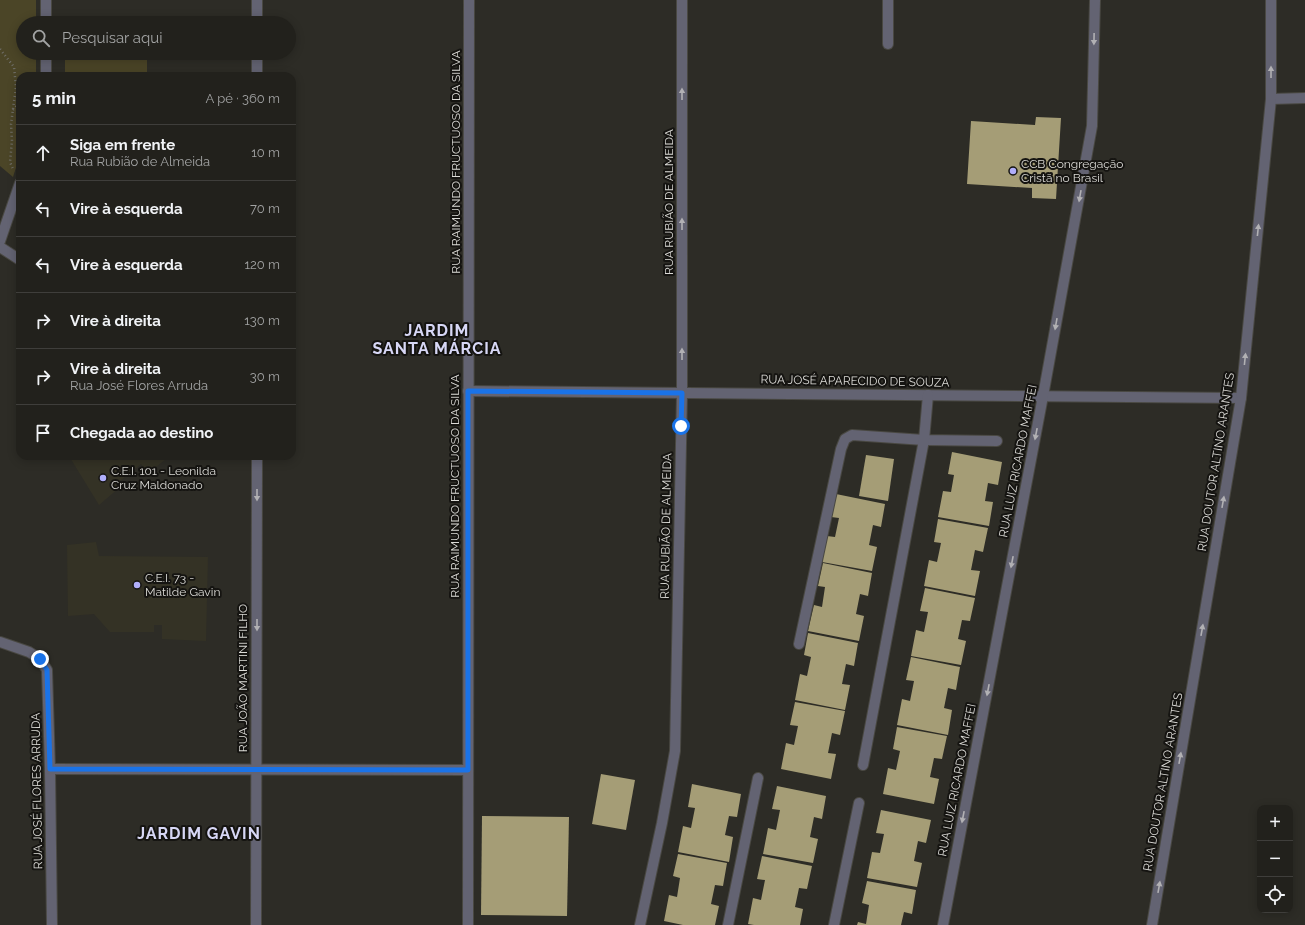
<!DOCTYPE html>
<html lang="pt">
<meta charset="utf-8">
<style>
:root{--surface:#22211c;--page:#2a2925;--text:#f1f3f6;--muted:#a2a3a3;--line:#3f3e3b}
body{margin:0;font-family:Raleway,sans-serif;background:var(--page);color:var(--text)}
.controls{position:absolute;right:12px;bottom:12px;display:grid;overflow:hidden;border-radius:8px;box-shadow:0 2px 10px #0003}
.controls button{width:36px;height:36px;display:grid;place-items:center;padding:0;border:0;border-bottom:1px solid var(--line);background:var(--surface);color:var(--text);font:20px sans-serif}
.stop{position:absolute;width:12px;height:12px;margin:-9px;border:3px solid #1a73e8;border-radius:50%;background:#fff}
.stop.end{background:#1a73e8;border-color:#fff;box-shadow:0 1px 4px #0008}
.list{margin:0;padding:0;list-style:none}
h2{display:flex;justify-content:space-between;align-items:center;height:52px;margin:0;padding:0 16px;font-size:17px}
h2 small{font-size:13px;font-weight:400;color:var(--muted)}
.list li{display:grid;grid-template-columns:26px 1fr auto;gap:12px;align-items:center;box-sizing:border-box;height:56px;padding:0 16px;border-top:1px solid var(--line)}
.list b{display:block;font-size:15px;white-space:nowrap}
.list p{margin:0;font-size:13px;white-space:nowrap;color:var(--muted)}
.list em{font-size:13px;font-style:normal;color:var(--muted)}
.icon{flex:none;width:22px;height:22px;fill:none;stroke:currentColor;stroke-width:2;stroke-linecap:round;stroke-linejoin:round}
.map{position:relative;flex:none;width:1305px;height:925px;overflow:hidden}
.search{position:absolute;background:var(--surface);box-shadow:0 2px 10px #0003;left:16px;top:16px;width:280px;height:44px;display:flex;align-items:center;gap:10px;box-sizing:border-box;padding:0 14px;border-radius:22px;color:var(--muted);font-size:15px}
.panel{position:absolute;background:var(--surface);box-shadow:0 2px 10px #0003;left:16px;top:72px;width:280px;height:388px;border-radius:12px}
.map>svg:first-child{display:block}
</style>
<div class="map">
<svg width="1305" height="925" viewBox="0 0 1305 925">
<rect width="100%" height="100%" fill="#2d2c26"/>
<!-- built -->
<g fill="#343225">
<polygon points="69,456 170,456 148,473 141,464 116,484 119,488 99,505"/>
<polygon points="96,542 99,556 208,557 206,641 162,639 162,625 154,625 154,632 110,632 94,614 68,616 67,545"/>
</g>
<!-- green -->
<g fill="#4b4527">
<polygon points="0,0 36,0 36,23 23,23 23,53 36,53 36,76 20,76 20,155 13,177 0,166"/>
<rect x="65" y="53" width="82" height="23"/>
</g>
<!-- building -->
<g fill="#a59d76">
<polygon points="1036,117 1061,118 1056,199 1032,198 1032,188 967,184 971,121 1035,125"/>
<polygon points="952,452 1002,462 998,485 988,483 985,501 993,502 989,526 938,517 943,491 951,492 954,475 948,474"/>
<polygon points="866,455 894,459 888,501 859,496"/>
<polygon points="836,494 885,504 881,527 873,525 869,545 877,547 872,571 822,562 827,536 835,537 839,518 831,517"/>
<polygon points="938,519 988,528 983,552 975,550 971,570 980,571 975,596 924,586 929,560 937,562 941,543 934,542"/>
<polygon points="823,563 872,573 868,596 860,594 856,614 864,616 859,641 808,631 814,605 822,607 825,587 818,586"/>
<polygon points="925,588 975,598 970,621 962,620 958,639 966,641 961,665 911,656 916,630 924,632 928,612 920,611"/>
<polygon points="808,633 858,643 854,666 846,664 842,684 850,685 845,710 795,700 800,674 807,676 811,657 804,655"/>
<polygon points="911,657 960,667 956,690 948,688 944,708 952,710 948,735 897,725 902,699 910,701 914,681 906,680"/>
<polygon points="795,702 845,711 840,735 832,733 828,753 836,754 831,779 781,769 786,743 794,745 798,726 790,725"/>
<polygon points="897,727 947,736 942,759 934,758 930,777 939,779 934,804 883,794 888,768 896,770 900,751 893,749"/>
<polygon points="601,774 635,780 626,830 592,824"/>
<polygon points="692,784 741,794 737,817 729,816 725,835 733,837 729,862 678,852 683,826 691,828 695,808 688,807"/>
<polygon points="777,786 826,796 822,819 814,817 810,837 818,839 813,863 763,854 768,828 776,830 780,810 772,809"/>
<polygon points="881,810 931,820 926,843 918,841 914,861 922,863 917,887 867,878 872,852 880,853 884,834 876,833"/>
<polygon points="482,816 569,817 567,916 481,915"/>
<polygon points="678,854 727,863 723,886 715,885 711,904 719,906 715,925 683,925 664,921 669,895 677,897 680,878 673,876"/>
<polygon points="762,856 812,866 807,889 799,888 795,907 803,909 800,925 754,925 748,924 753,898 761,900 765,880 757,879"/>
<polygon points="867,881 916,890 912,914 904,912 901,925 857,925 858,922 866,924 869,905 862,903"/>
</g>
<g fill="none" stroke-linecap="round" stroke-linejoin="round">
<!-- minor casing -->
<g stroke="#494842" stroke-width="12">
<g id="minor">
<polyline points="46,23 46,0"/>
<polyline points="257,23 257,0"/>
<polyline points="888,44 888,0"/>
<polyline points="46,76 46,53"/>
<polyline points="257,76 257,53"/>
<polyline points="1271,99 1305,98"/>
<polyline points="0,241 20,183"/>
<polyline points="0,247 20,260"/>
<polyline points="468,391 1241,398"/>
<polyline points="0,642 29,652 40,659 47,670 50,769 52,925"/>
<polyline points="799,644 841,449 845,439 852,435 924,440 997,441"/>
<polyline points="863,765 924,440 928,395"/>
<polyline points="50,769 468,770"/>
<polyline points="256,925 257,456"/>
<polyline points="468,925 469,0"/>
<polyline points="640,925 662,823 675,751 682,393 682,0"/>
<polyline points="728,925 758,778"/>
<polyline points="834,925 859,803"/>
</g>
</g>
<!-- tertiary casing -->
<g stroke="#494842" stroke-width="12">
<g id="tertiary">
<polyline points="943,925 1043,396 1092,126 1095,0"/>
<polyline points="1152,925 1241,398 1271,99 1271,0"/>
</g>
</g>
<!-- path -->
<g stroke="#71706b" stroke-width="2.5" stroke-dasharray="1 3" stroke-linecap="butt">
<polyline points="0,49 14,67 16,87 11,124 12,141 10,162 13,169"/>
<polyline points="13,110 20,102"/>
</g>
<!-- minor -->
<use href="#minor" stroke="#636372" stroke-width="10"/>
<!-- tertiary -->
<use href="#tertiary" stroke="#636372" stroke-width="10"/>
</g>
<!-- one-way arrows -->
<defs><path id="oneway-solid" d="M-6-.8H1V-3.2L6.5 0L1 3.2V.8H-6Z"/></defs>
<g fill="#b2b1b4">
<use href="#oneway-solid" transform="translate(1094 39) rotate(91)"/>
<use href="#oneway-solid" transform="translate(1271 72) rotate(-90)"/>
<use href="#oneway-solid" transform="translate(682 94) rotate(-90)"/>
<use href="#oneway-solid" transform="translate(1080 196) rotate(100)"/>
<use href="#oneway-solid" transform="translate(682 224) rotate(-90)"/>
<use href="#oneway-solid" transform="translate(1258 230) rotate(-84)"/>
<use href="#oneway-solid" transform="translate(1056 324) rotate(100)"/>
<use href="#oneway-solid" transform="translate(682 354) rotate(-90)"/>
<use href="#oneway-solid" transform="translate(1245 359) rotate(-84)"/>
<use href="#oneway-solid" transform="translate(1036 434) rotate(101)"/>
<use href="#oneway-solid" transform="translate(257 495) rotate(90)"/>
<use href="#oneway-solid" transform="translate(1223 502) rotate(-80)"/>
<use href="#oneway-solid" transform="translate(1012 562) rotate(101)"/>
<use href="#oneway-solid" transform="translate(257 625) rotate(90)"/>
<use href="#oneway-solid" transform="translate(1202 630) rotate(-80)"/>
<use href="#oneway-solid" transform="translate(988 690) rotate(101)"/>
<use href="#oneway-solid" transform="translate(1180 758) rotate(-80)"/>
<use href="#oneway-solid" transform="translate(963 817) rotate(101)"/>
<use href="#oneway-solid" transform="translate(1159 887) rotate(-80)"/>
</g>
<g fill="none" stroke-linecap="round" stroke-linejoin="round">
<!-- route -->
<polyline stroke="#1a73e8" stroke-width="5" points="40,659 47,670 50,769 468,770 468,391 682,393 681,426"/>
</g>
<!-- markers -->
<g fill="#b0aefa" stroke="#151411" stroke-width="1.5">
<circle cx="1013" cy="171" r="4"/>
<circle cx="103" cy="478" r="4"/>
<circle cx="137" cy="585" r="4"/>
</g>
<g text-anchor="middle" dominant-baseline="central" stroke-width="4" stroke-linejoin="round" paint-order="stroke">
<!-- street labels -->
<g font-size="12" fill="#dcdbd7" stroke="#151411">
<text transform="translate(456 162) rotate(-90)">RUA RAIMUNDO FRUCTUOSO DA SILVA</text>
<text transform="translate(669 202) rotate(-90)">RUA RUBIÃO DE ALMEIDA</text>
<text transform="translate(855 381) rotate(1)">RUA JOSÉ APARECIDO DE SOUZA</text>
<text transform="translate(1018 461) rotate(-79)">RUA LUIZ RICARDO MAFFEI</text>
<text transform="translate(1216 462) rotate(-81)">RUA DOUTOR ALTINO ARANTES</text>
<text transform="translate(455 486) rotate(-90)">RUA RAIMUNDO FRUCTUOSO DA SILVA</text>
<text transform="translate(666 526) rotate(-89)">RUA RUBIÃO DE ALMEIDA</text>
<text transform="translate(243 678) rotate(-90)">RUA JOÃO MARTINI FILHO</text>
<text transform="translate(957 780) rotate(-79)">RUA LUIZ RICARDO MAFFEI</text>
<text transform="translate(1163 782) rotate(-80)">RUA DOUTOR ALTINO ARANTES</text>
<text transform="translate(37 791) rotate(-91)">RUA JOSÉ FLORES ARRUDA</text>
</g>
<!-- poi labels -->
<g font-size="12" fill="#dcdbd7" stroke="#151411" text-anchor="start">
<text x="1021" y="164">CCB Congregação<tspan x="1021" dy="14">Cristã no Brasil</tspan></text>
<text x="111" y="471">C.E.I. 101 - Leonilda<tspan x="111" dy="14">Cruz Maldonado</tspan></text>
<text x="145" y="578">C.E.I. 73 -<tspan x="145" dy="14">Matilde Gavin</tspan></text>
</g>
<!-- district labels -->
<g font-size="16" font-weight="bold" letter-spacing="1" fill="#d7d7f5" stroke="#151411">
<text x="437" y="330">JARDIM<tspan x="437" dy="18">SANTA MÁRCIA</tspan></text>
<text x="199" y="833">JARDIM GAVIN</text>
</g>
</g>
</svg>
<div class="controls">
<button>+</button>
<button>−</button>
<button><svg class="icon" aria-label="locate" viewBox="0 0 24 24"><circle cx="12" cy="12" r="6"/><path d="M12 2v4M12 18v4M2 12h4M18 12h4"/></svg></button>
</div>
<div class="stop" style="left:681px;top:426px"></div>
<div class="stop end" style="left:40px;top:659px"></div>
<div class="search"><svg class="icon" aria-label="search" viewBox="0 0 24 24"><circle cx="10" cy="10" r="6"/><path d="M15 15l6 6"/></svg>Pesquisar aqui</div>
<section class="panel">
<h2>5 min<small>A pé · 360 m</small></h2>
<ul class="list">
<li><svg class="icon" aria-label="ahead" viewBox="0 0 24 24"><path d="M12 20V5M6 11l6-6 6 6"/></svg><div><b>Siga em frente</b><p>Rua Rubião de Almeida</p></div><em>10 m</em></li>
<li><svg class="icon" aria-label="left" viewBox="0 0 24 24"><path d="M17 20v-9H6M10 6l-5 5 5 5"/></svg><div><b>Vire à esquerda</b></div><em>70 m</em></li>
<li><svg class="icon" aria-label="left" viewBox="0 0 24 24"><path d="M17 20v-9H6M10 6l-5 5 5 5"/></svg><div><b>Vire à esquerda</b></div><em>120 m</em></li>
<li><svg class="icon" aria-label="right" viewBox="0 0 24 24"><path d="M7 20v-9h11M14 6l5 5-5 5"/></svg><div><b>Vire à direita</b></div><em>130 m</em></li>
<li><svg class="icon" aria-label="right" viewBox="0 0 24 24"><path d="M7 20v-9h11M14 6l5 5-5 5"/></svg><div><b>Vire à direita</b><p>Rua José Flores Arruda</p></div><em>30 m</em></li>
<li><svg class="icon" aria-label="arrive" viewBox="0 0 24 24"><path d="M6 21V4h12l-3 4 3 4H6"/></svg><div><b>Chegada ao destino</b></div></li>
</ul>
</section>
</div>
